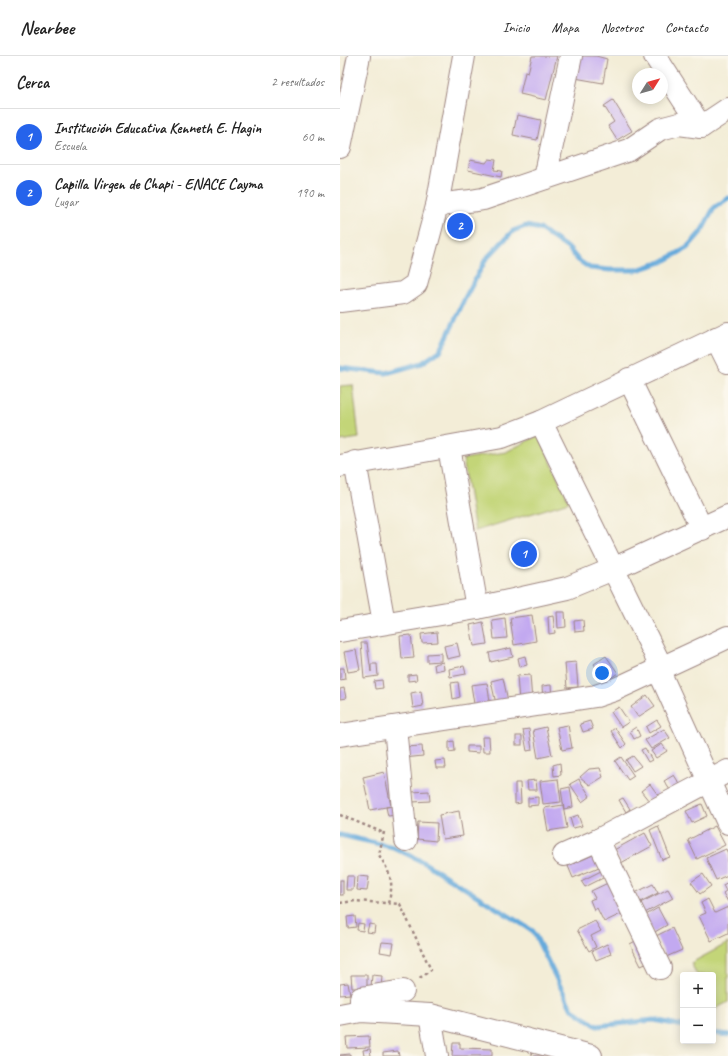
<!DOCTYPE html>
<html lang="es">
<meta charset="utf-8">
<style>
:root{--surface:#fff;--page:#f2f2f2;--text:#222;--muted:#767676;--line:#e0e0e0;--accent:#2563eb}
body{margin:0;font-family:Caveat,sans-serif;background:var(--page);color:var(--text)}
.controls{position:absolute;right:12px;bottom:12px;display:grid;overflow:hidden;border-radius:4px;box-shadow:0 2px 10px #0003}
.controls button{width:36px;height:36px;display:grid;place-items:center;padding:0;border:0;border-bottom:1px solid var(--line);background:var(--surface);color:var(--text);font:20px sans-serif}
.compass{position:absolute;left:292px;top:12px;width:36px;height:36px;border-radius:50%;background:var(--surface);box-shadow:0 2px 10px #0003;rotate:53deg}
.you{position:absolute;left:262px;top:617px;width:14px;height:14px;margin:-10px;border:3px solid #fff;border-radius:50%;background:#1a73e8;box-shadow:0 0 0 6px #1a73e833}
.badge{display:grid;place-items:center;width:26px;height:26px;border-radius:50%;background:var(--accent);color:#fff;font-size:13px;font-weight:700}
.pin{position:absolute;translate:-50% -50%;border:2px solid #fff;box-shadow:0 1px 4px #0006}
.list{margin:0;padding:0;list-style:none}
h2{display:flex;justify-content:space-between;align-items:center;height:52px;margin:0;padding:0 16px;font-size:17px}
h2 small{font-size:13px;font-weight:400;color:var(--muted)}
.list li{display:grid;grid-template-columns:26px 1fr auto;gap:12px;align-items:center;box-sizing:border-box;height:56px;padding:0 16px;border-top:1px solid var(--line)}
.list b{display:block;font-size:15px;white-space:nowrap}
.list p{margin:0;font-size:13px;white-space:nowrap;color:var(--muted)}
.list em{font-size:13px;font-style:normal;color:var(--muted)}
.map{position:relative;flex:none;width:388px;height:1000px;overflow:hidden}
header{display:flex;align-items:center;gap:24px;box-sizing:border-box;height:56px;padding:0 20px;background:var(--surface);border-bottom:1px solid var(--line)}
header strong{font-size:19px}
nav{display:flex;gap:22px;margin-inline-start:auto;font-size:14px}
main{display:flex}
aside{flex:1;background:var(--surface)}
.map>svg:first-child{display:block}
</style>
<header>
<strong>Nearbee</strong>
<nav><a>Inicio</a><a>Mapa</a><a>Nosotros</a><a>Contacto</a></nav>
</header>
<main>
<aside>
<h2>Cerca<small>2 resultados</small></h2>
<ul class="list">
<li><span class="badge">1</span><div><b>Institución Educativa Kenneth E. Hagin</b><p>Escuela</p></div><em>60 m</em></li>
<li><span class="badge">2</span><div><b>Capilla Virgen de Chapi - ENACE Cayma</b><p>Lugar</p></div><em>190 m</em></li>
</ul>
</aside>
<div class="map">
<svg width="388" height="1000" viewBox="0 0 388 1000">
<rect width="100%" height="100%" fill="#fbf7ec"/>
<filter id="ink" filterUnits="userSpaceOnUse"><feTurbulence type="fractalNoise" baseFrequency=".025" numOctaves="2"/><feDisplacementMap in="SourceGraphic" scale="8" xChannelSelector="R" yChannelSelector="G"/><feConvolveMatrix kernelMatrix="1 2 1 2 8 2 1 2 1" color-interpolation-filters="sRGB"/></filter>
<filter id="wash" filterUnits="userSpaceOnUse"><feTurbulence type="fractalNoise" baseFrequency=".012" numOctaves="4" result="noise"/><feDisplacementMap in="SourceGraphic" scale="16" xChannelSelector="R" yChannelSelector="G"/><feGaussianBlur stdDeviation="0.9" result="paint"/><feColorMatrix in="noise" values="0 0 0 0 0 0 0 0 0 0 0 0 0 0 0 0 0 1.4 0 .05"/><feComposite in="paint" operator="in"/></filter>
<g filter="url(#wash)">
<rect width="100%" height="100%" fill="#f3edd7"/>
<!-- green -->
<g fill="#c3d578" stroke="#867a52">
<polygon points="13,329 19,382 0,385 0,330"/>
<polygon points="199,379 229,446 135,475 123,403 166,396"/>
<polygon points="388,887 388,946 375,953 373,950 373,919 357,919 351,907"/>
</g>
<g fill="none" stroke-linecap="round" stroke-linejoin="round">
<!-- stream -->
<g stroke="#66aadb" stroke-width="5">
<polyline points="0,312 46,317 82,307 101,294 125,242 146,203 173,175 186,170 200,173 229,193 238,204 250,212 270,214 297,214 322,206 347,192 361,176 374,152 388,142"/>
<polyline points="0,779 53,791 83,806 193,875 231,952 257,970 314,964 343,970"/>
<polyline points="373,977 388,979"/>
</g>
</g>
<g id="blocks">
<!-- building -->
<g fill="#c2a9f0">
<polygon points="192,0 217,0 206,44 180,38 185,16 188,17"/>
<polygon points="239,0 256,0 267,3 263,27 235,22"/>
<polygon points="273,44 292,75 277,84 268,70 274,66 264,50"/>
<polygon points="177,59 201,64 197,84 173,79"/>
<polygon points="149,103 156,104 154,114 162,115 161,121 128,114 130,104 146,107"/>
<polygon points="115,157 124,157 133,170 117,183 107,169 107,164"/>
<polygon points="217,556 225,556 226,571 218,572"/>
<polygon points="192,559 196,585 174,589 170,562"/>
<polygon points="213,560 215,577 209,578 208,561"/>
<polygon points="165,562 167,582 154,583 152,564"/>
<polygon points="243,564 244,575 235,576 234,565"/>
<polygon points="143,566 147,588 134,590 130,569"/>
<polygon points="97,576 98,586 82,587 81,578"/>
<polygon points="71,579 74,602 62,603 60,580"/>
<polygon points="21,587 27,587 31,616 31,608 37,608 38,620 24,622"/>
<polygon points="117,587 120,600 107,603 104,590"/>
<polygon points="171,592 173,601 151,606 149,597"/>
<polygon points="16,594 20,614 8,616 4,596"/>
<polygon points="101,597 101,605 87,606 87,598"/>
<polygon points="185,600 187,609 180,611 178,602"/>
<polygon points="266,600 278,617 266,625 254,608"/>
<polygon points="103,606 104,613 95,615 94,608"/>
<polygon points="236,606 238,631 227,632 225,607"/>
<polygon points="124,610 126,618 110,621 109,613"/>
<polygon points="0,612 4,612 5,623 0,624"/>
<polygon points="76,618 77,624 68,625 68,619"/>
<polygon points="190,619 192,645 179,646 177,620"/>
<polygon points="163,622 168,645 156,648 151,625"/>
<polygon points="42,624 43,632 35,633 34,625"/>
<polygon points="118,626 120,641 113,643 111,627"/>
<polygon points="147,627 151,651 135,654 131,629"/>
<polygon points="211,629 212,643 203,644 202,630"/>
<polygon points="4,632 6,642 0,643 0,633"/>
<polygon points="81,635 83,650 73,652 71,637"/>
<polygon points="307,639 315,650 298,661 291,651"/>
<polygon points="279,651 289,666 281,671 271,656"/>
<polygon points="317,664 321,670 309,677 306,671"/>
<polygon points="250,665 253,673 243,676 240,668"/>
<polygon points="228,669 232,692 222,694 217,671"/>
<polygon points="206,671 212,699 198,702 193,674"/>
<polygon points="296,671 300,680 294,683 290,675"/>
<polygon points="275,672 286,688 282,692 271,675"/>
<polygon points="189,673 192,694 187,695 183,674"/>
<polygon points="324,673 330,682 311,693 305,684"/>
<rect x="176" y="680" width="6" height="9"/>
<polygon points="142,681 149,681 150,696 143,696"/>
<polygon points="114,685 115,695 109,696 109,686"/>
<polygon points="322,688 327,695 316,702 311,695"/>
<polygon points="82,690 83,700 64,702 64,691"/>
<polygon points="127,690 139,690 139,697 127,696"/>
<polygon points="305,692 312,704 308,706 301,694"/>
<polygon points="293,700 301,710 293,715 286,704"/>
<polygon points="281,701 294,720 288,724 275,705"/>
<polygon points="105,704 106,712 96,712 95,705"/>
<polygon points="220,707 221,719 214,720 213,709"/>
<polygon points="260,712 263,721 250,729 240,721 249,713"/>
<polygon points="44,716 51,750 30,754 23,721"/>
<polygon points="334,719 341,730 332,737 324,725"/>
<polygon points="218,723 221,746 203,748 200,725"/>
<polygon points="239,723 250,740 242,746 230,728"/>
<polygon points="196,724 197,734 188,734 187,725"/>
<polygon points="175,727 180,727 181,747 175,748"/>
<polygon points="310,728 318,739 309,745 301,735"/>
<polygon points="230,731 233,751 224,753 221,733"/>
<polygon points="89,735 90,745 73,746 72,736"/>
<polygon points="198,741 198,749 188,750 188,742"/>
<polygon points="283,742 290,753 286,756 279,744"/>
<polygon points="362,748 367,760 352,767 346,755"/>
<polygon points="223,749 227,772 208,775 204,752"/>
<polygon points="55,750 56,759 48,760 46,751"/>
<polygon points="119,755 123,780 103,783 99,759"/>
<polygon points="238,759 242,770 233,772 230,762"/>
<polygon points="78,766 97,767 96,785 77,783"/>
<polygon points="318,770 330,801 322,804 310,774"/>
<polygon points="375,770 385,789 357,803 348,784"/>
<polygon points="305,777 312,790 281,807 274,794"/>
<polygon points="386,793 388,798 388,819 376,824 366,802"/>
<polygon points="253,799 259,811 233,822 228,810"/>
<polygon points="263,814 267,820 245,831 241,825"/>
<polygon points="363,818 371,830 360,838 351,826"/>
<polygon points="7,820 14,820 13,834 6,834"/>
<polygon points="18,820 29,821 27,835 17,834"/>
<rect x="0" y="824" width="3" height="15"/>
<polygon points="272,825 287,855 264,866 257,852 254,854 250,844 255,842 251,835"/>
<polygon points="388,826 388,846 383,837 386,835 383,829"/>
<polygon points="313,828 318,837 300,846 295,837"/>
<polygon points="328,833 333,842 303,858 298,848"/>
<polygon points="368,843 375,857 388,851 388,877 371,885 359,860 366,857 361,847"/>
<polygon points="318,852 327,869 313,877 304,860"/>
<polygon points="15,860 16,871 8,872 7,861"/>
<polygon points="255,865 261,875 251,880 256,891 249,895 237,874"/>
<polygon points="18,867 24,868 23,875 17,874"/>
<polygon points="29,868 35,869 34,877 27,876"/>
<polygon points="332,872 342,894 326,901 316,880"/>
<polygon points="299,883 310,906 301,910 290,888"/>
<polygon points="42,886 54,887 52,898 40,896"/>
<polygon points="267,888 271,898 256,904 252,895"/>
<polygon points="11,919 27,919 27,932 12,932"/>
<polygon points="32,919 42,920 41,932 31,931"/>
<polygon points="8,927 10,938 0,939 0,928"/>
<polygon points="29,980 30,991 7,992 6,981"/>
<polygon points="113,987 120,987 120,992 152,993 152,1000 112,1000"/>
<polygon points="30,993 31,1000 24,1000 23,994"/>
<polygon points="58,995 59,1000 43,1000 43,997"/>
<polygon points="192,997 220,999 220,1000 192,1000"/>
<polygon points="10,998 10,1000 0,1000 0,999"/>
</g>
</g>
</g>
<g filter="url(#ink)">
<use href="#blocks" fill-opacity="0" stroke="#9e8681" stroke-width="1"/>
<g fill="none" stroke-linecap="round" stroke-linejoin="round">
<!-- minor casing -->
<g stroke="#9e8681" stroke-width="24">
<g id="minor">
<polyline points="315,0 361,71"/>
<polyline points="0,91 19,0"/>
<polyline points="205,122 231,0"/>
<path d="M97,150C112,146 127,146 143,143L289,94L320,73L339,68L361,71L388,53"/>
<polyline points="0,245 63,237 76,228 97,150 124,0"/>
<polyline points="376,282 388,306"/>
<polyline points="289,323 362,473"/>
<polyline points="201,366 317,602 318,613 388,767"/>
<polyline points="109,391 137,552"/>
<polyline points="15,406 44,567"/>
<polyline points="0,410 162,381 201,366 388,277"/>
<polyline points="0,575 137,552 227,532 273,513 388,460"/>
<polyline points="55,671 66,784"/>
<polyline points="0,679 256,640 274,634 388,581"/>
<polyline points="258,784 320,912"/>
<polyline points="224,799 258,784 388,715"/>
<polyline points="21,955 21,942 63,935"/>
<polyline points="0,959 21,955 90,959 251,1000"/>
<polyline points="90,959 97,1000"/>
</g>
</g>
<!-- path -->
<g stroke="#9e8681" stroke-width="2.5" stroke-dasharray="3 3" stroke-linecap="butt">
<polyline points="0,759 44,777"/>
<path d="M44,776L39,799C50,817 55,826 48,847"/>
<polyline points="0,847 15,845 60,848 91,914 78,923"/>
</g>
<!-- minor -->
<use href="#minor" stroke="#fff" stroke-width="22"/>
</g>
</g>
</svg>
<div class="controls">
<button>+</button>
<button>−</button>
</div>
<svg class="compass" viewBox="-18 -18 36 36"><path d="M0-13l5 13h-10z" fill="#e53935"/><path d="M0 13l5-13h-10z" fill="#767676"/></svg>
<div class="you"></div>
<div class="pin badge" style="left:184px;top:498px">1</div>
<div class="pin badge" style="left:120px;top:170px">2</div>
</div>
</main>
